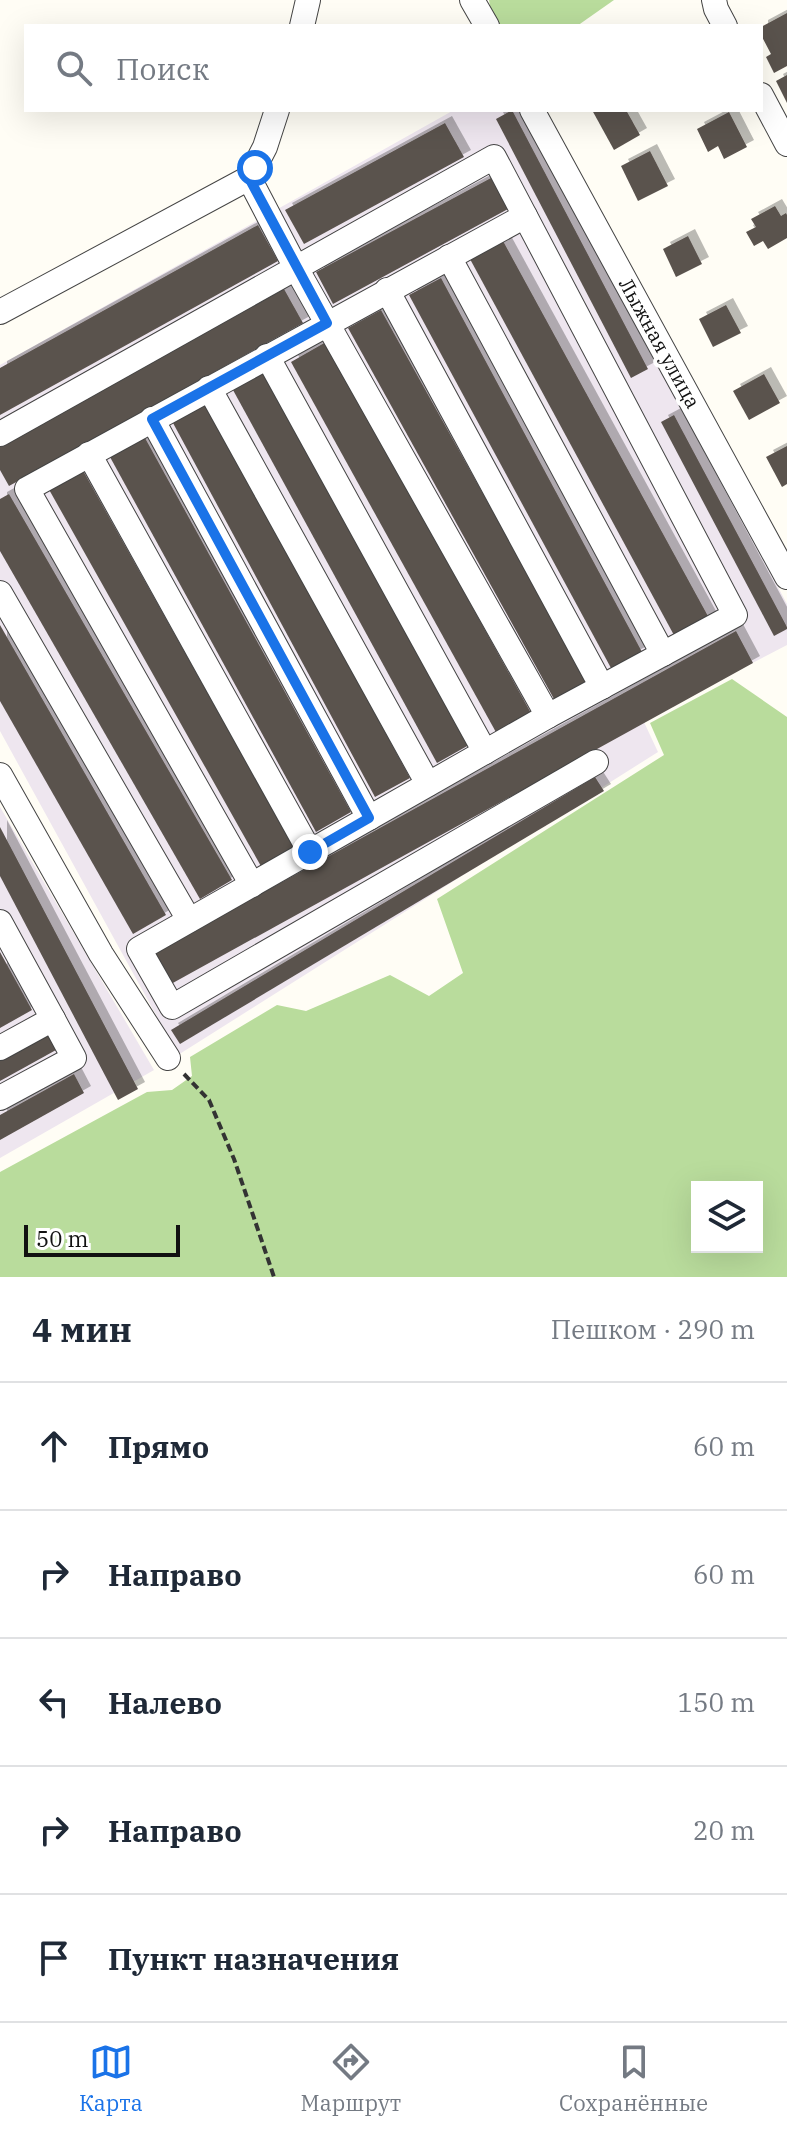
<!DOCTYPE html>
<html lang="ru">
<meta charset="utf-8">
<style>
:root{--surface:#fff;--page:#f2f2f3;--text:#1f2937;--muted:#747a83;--line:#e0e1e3;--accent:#1a73e8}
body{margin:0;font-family:"IBM Plex Serif",serif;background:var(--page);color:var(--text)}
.controls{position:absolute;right:24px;bottom:24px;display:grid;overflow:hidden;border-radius:0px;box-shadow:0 8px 32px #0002}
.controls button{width:72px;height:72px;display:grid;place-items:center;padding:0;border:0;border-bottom:2px solid var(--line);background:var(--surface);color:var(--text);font:40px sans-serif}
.scale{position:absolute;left:24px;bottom:20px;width:156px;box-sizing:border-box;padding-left:8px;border:4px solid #111;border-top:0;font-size:22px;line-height:28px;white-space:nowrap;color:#111;-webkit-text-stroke:6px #fff;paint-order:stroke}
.stop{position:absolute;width:24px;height:24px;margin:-18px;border:6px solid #1a73e8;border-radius:50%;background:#fff}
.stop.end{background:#1a73e8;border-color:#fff;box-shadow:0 2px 8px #0008}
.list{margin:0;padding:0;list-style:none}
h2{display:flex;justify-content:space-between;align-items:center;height:104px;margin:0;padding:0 32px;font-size:34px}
h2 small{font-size:26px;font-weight:400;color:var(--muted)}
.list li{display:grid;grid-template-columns:52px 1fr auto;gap:24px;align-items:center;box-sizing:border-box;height:128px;padding:0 32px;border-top:2px solid var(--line)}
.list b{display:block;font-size:30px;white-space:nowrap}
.list em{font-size:26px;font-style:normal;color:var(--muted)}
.icon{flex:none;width:44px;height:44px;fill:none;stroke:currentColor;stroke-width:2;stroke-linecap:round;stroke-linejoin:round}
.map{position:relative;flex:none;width:787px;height:1277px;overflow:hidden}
.search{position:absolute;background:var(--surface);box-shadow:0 8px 32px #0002;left:24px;right:24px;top:24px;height:88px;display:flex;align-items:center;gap:20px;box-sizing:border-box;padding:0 28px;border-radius:0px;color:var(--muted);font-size:30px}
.sheet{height:744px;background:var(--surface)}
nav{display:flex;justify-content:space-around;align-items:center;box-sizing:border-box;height:112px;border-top:2px solid var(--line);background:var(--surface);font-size:22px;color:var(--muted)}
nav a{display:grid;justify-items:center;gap:4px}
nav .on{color:var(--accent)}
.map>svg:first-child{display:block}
</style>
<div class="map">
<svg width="787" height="1277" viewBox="0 0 787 1277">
<defs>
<filter id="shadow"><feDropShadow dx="7" dy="-7" stdDeviation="0" flood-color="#0004"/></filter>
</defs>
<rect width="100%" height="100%" fill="#fffdf5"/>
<!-- industrial -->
<g fill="#eee6ef">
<polygon points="454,110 523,110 787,604 787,645 643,720 658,752 178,1055 0,731 0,365"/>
<polygon points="0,807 154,1070 0,1158"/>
</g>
<!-- forest -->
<g fill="#b9dc9c" fill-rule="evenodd">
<polygon points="489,0 614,0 577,26 499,26 492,18"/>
<path d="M732,679L787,717V1277H0V1172L147,1092L172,1090L192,1076L190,1057L277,1005L306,1011L390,975L429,996L463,973L437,899L664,755L650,723ZM757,1187V1247H697V1187Z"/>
</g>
<!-- building -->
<g fill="#5a524d" filter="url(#shadow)">
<polygon points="787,13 787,66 774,73 766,57 771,54 761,35 761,27"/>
<polygon points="787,75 787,103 776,81"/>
<polygon points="512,110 648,369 631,378 496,119"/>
<polygon points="592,110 626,110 640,135 614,150"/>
<polygon points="729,112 747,147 724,159 718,146 708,152 697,129"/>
<polygon points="445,123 464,157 304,244 285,210"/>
<polygon points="650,151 668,186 638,201 621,166"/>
<polygon points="491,178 508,209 333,304 316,272"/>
<polygon points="775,206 781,216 786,213 787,215 787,238 768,249 763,241 754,246 746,232 756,227 751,219"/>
<polygon points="258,225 278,261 0,415 0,368"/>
<polygon points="688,236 702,264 676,277 663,249"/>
<polygon points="503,241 709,618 675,637 470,259"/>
<polygon points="441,278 642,652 611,668 409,295"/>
<polygon points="284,289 303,323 9,486 0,470 0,447"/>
<polygon points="726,305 741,333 713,347 699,319"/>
<polygon points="381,310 587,681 554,699 348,328"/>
<polygon points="326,342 532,715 497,734 291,362"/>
<polygon points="265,372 469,745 437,763 233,390"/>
<polygon points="764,374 780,403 749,420 733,391"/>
<polygon points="207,404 410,778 375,797 173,423"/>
<polygon points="674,415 787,627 787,629 774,636 661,422"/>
<polygon points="145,438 351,812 316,832 110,457"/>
<polygon points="787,446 787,484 782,487 766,457"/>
<polygon points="81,467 295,849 262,868 47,486"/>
<polygon points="9,494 232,880 200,899 0,551 0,499"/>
<polygon points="0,625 166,915 133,934 0,701"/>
<polygon points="736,631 753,663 171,984 154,953"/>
<polygon points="595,777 604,791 180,1044 171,1030"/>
<polygon points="0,827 138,1089 118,1100 0,876"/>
<polygon points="0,952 32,1010 0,1028"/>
<polygon points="48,1034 56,1050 0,1081 0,1060"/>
<polygon points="74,1074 84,1093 0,1140 0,1115"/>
</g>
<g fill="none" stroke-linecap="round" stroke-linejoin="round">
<!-- minor casing -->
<g stroke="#444" stroke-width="26">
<g id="minor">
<polyline points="472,0 487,26"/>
<polyline points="714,0 716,9 725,26"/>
<polyline points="302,26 308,0"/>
<polyline points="761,95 787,144"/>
<polyline points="532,110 787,577"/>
<polyline points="249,178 296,268 548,716 139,949 172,1007 596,762"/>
<polyline points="449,257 663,654"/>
<polyline points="387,290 602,687"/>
<polyline points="0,312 249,178 265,147 277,110"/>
<polyline points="267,356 485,752"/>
<polyline points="209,388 428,784"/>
<polyline points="152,419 369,818"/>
<polyline points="0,434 494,157 735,615 548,716"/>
<polyline points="89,454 310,852"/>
<polyline points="0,593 189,920"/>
<polyline points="0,775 101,954 168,1058"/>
<polyline points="252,885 27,489 525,216"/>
<polyline points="0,922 53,1019 0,1048"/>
<polyline points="0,1098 74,1058 53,1019"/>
</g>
</g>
<!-- path -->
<polyline stroke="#333" stroke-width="4" stroke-dasharray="8 4" stroke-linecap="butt" points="184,1074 209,1100 234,1159 274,1277"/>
<!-- minor -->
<use href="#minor" stroke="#fff" stroke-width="24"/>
</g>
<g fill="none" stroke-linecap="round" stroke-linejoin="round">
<!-- route -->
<polyline stroke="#1a73e8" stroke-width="10" points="255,168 249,178 327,323 152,419 369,818 310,852"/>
</g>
<g text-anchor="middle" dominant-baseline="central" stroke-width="8" stroke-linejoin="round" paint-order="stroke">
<!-- street labels -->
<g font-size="20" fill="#111" stroke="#fff">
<text transform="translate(660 343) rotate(61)">Лыжная улица</text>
</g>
</g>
</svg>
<div class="controls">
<button><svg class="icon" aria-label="layers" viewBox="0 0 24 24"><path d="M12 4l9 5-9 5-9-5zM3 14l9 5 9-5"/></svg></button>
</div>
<div class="scale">50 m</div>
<div class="stop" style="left:255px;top:168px"></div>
<div class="stop end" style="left:310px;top:852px"></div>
<div class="search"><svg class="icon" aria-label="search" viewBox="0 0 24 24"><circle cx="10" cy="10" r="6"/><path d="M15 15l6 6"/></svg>Поиск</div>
</div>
<section class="sheet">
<h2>4 мин<small>Пешком · 290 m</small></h2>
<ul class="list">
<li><svg class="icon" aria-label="ahead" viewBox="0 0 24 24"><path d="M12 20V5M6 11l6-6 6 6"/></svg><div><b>Прямо</b></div><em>60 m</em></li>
<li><svg class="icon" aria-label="right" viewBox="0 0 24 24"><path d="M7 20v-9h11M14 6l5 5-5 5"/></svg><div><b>Направо</b></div><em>60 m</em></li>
<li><svg class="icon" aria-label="left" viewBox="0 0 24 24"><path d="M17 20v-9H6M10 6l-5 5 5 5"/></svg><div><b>Налево</b></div><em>150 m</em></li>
<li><svg class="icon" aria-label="right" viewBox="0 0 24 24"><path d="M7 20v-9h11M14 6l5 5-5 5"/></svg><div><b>Направо</b></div><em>20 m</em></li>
<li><svg class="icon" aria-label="arrive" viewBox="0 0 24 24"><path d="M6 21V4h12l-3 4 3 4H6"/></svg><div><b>Пункт назначения</b></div></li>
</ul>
</section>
<nav>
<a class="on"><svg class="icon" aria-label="map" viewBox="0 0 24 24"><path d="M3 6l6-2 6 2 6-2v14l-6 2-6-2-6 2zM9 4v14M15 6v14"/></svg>Карта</a>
<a><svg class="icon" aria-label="directions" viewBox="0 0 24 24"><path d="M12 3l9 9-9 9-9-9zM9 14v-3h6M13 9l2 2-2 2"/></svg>Маршрут</a>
<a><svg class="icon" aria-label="saved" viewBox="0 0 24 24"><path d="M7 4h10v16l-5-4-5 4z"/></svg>Сохранённые</a>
</nav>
